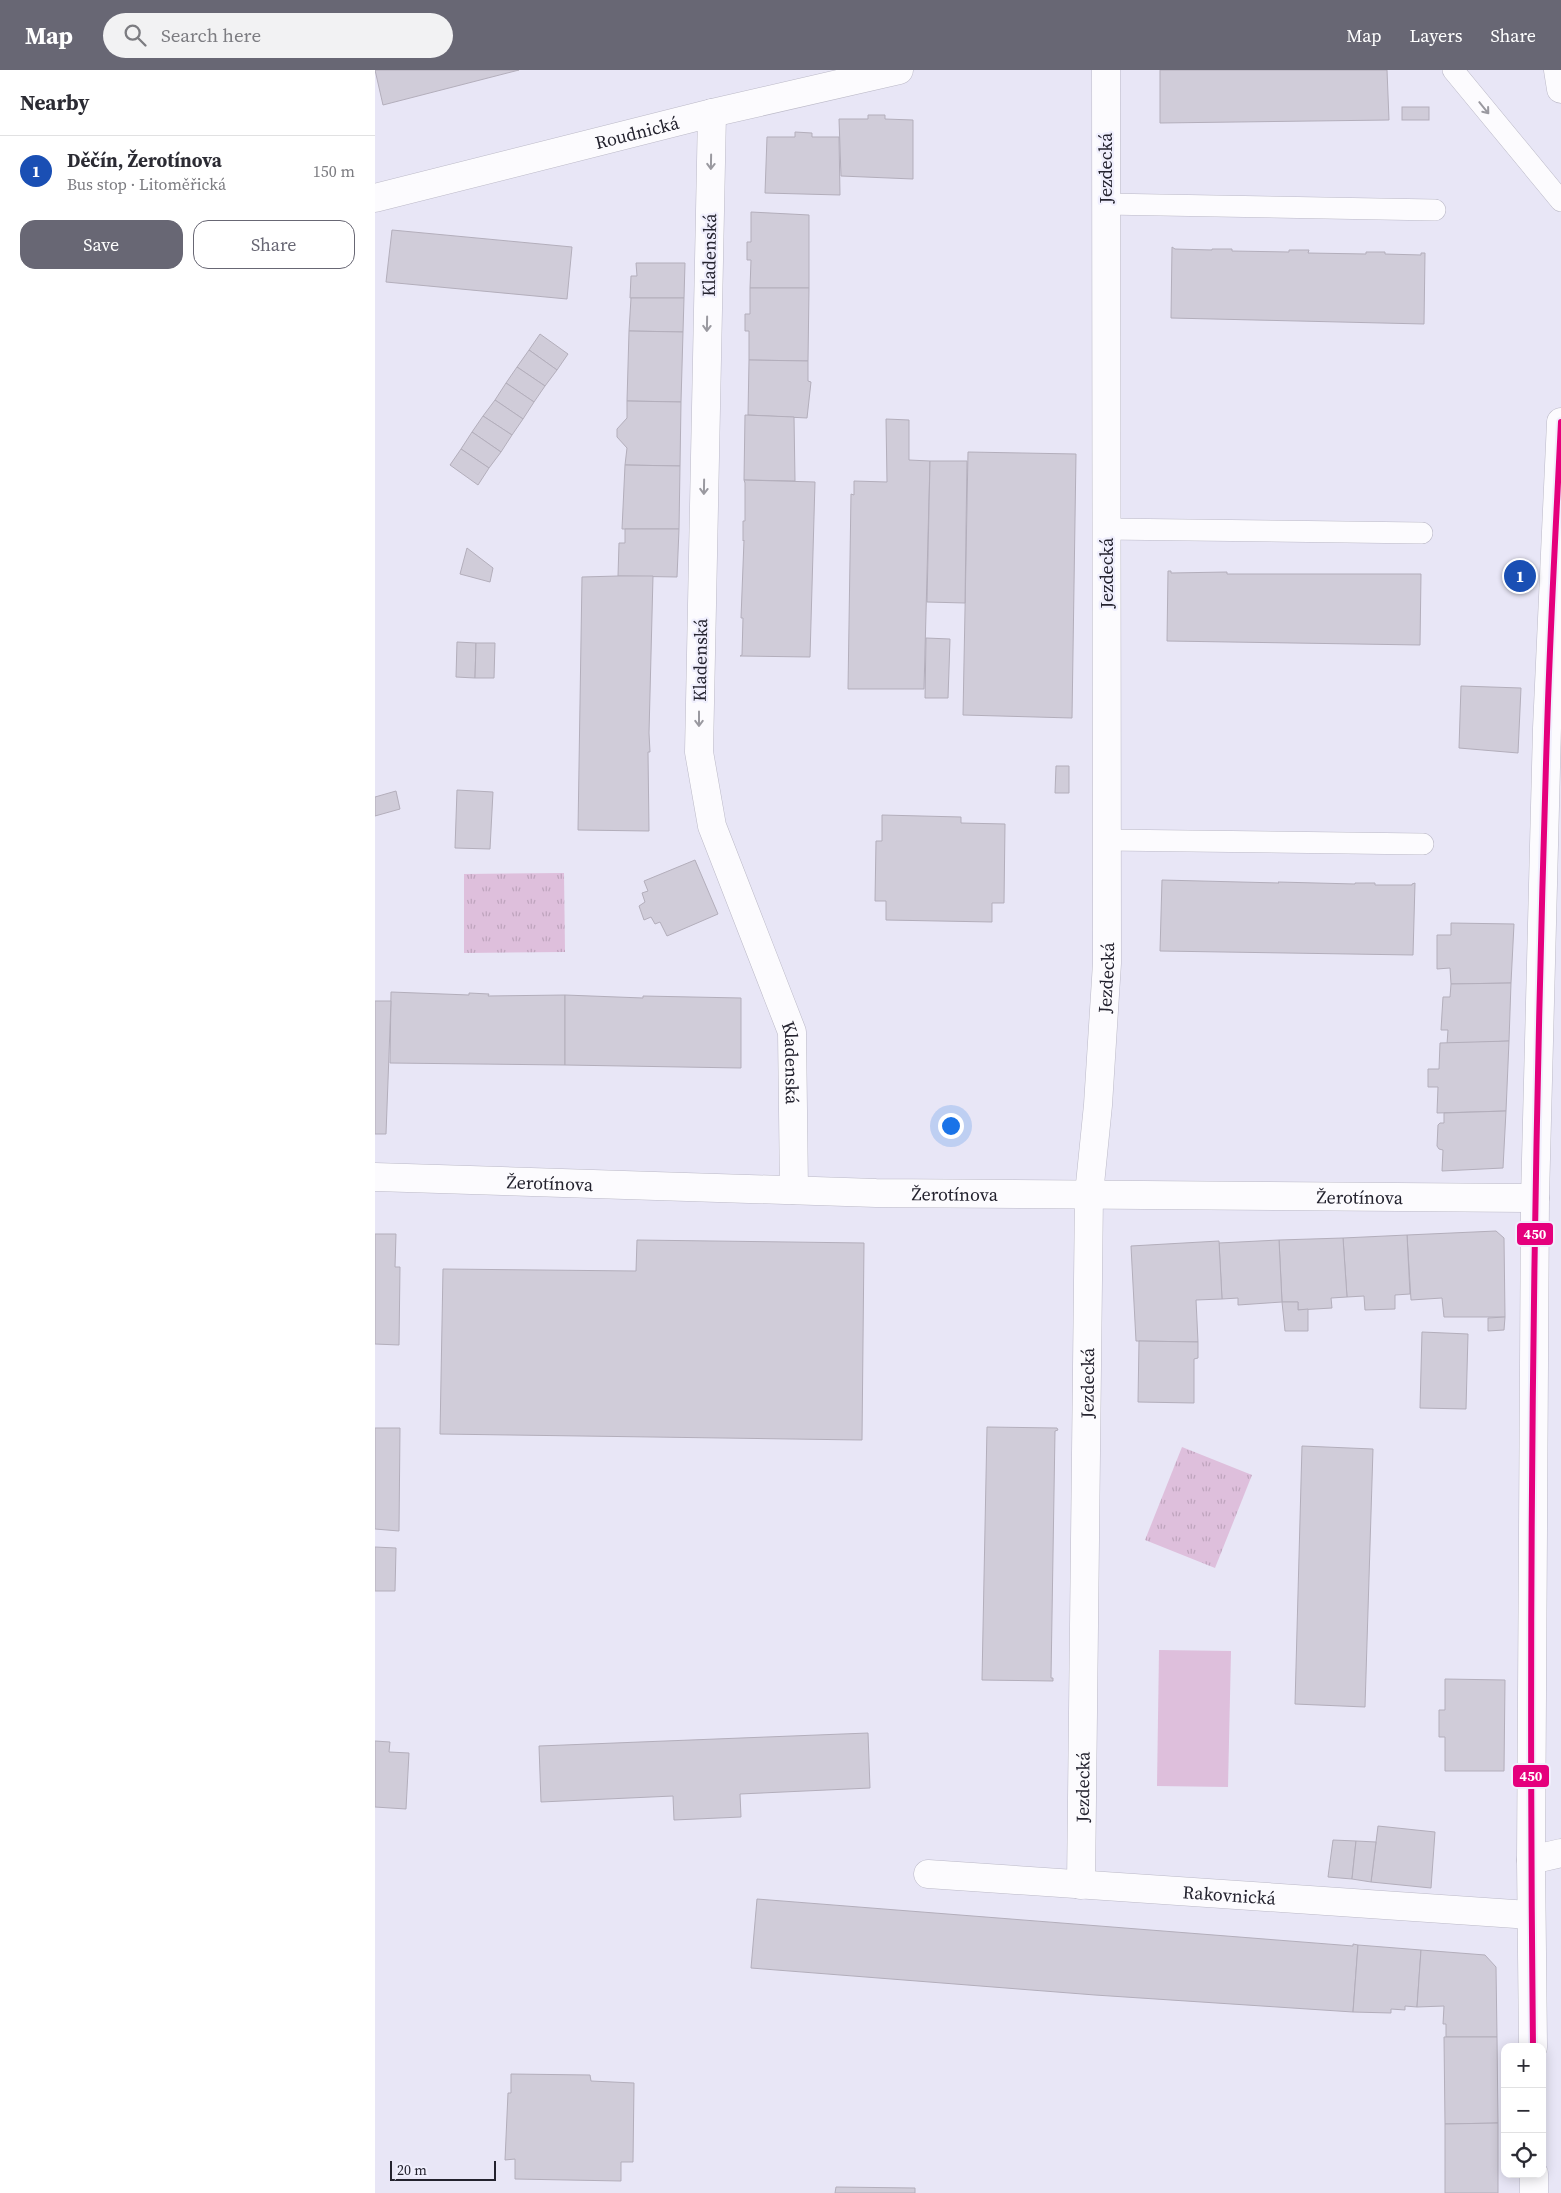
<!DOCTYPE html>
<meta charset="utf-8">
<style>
:root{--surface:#fff;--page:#f2f2f3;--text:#2b2b33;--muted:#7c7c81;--line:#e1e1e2;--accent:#686774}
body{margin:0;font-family:"Source Serif 4",serif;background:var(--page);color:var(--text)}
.controls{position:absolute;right:15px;bottom:15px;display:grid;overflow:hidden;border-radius:10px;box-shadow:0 2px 12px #0003}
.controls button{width:45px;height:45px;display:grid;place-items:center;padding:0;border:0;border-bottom:1px solid var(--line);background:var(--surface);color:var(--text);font:25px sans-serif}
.scale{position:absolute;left:15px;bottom:12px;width:106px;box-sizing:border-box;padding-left:5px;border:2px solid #23222e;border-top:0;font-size:14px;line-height:18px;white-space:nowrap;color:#23222e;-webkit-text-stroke:4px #f0effd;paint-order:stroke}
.you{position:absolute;left:575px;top:1055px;width:18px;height:18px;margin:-12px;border:4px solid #fff;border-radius:50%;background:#1a73e8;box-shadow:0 0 0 8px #1a73e833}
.badge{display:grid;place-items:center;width:32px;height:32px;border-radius:50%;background:var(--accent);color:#fff;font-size:16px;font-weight:700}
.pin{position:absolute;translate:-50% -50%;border:2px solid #fff;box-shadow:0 1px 5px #0006}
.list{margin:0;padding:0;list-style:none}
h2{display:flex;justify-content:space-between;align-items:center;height:65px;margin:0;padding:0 20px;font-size:21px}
h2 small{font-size:16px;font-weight:400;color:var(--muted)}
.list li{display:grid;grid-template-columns:32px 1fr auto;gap:15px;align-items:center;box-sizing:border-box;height:70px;padding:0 20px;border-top:1px solid var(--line)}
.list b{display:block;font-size:19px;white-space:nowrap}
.list p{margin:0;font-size:16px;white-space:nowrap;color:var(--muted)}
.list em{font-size:16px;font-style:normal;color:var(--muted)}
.actions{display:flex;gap:10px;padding:15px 20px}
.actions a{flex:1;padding:11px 0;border:1px solid var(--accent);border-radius:15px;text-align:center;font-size:18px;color:var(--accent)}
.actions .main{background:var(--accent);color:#fff}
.icon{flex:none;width:28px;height:28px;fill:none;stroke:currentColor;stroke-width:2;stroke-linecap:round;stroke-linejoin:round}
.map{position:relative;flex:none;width:1186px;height:2123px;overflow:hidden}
header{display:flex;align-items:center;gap:30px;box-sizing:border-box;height:70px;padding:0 25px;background:var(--accent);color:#fff}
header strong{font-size:24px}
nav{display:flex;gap:28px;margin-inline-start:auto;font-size:18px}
.search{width:350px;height:45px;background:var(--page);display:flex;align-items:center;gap:12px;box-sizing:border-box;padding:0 18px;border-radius:28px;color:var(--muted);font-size:19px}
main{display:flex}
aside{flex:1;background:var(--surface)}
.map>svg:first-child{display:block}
</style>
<header>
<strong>Map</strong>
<div class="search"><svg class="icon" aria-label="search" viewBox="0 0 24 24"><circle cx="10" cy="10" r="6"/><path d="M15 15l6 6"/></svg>Search here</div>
<nav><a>Map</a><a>Layers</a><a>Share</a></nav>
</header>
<main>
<aside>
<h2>Nearby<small></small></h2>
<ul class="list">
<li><span class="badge" style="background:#1a4fb4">1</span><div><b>Děčín, Žerotínova</b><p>Bus stop · Litoměřická</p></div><em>150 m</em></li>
</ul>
<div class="actions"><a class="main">Save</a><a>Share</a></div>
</aside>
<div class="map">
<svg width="1186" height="2123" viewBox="0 0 1186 2123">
<defs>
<pattern id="park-tufts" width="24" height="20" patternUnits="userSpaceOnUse" patternTransform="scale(1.25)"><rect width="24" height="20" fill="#debfdc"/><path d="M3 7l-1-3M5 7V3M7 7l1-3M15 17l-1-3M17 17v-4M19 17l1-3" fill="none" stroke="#bea4bd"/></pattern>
</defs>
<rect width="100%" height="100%" fill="#e8e6f6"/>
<!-- grass -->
<polygon fill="#debfdc" points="784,1580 856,1581 853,1717 782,1716"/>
<!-- park -->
<g fill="url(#park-tufts)">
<polygon points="189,803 190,882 89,883 89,804"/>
<polygon points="807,1377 877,1405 840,1498 770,1470"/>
</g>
<!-- building -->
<g fill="#d0ccd9" stroke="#b3aebb">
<polygon points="0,0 144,0 8,35"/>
<polygon points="785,0 1012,0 1014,50 785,53"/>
<rect x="1027" y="37" width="27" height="13"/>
<polygon points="493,45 510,45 510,49 538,50 538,109 466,106 464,49 493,49"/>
<polygon points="420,62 437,63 437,67 464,67 465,125 390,123 392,67 420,67"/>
<polygon points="376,142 434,145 434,218 375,218 376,190 372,190 372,172 376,172"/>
<polygon points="17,160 197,177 192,229 11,212"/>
<polygon points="797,177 800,179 837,180 837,179 857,179 857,181 914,182 914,180 934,180 933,183 991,184 991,182 1010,182 1010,184 1046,185 1046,183 1050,183 1049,254 796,248"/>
<polygon points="261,193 310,193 309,228 255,228 256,206 262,206"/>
<polygon points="375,218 434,218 433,291 374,290 374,261 370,261 370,244 375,244"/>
<polygon points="256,228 309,228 308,262 254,261"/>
<polygon points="254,261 308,262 306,332 252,331"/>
<polygon points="165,264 193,284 182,300 154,280"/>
<polygon points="154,280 182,300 170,316 142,297"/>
<polygon points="374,290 433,291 433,311 436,312 432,348 373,345"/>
<polygon points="142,297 170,316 159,332 131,313"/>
<polygon points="131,313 159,332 148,349 120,330"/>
<polygon points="120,330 148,349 137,365 108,346"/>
<polygon points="252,331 306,332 305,396 250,395 252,378 242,367 242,359 252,348"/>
<polygon points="370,345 419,347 420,411 369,410"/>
<polygon points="108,346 137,365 126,382 97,362"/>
<polygon points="511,349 534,350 534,390 555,391 549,619 473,619 476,424 479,425 479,411 512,412"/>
<polygon points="97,362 126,382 114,398 86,379"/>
<polygon points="86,379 114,398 103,415 75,395"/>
<polygon points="593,382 701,384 697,648 588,645"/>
<polygon points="555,391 592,391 590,533 552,532"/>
<polygon points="250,395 305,396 304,459 247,459"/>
<polygon points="369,410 440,412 435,587 365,586 367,585 368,548 366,548 369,470 368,471 368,451 370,451 370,413"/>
<polygon points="250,459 304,459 302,507 243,506 244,473 250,473"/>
<polygon points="92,478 118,498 115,512 85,504"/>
<polygon points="793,501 796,501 796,503 852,502 852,504 1046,504 1045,575 792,571"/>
<polygon points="243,506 278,506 274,663 275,682 273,682 274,761 203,760 207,507"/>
<polygon points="551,568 575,569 573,628 550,628"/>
<polygon points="82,572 101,573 100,608 81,607"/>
<polygon points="101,573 120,573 119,608 100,608"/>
<polygon points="1086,616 1146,618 1143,683 1084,678"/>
<polygon points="681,696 694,696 694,723 680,723"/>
<polygon points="82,720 118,722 115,779 80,778"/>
<polygon points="21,721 25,739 0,746 0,727"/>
<polygon points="507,745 586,747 586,753 630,754 629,833 617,833 617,852 511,850 511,831 500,831 501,771 507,771"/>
<polygon points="320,790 343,844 292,866 285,852 280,854 276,847 269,850 264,836 270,832 267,823 273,821 269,811"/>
<polygon points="787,810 904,813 903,812 980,814 980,813 1000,813 1000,815 1037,815 1037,814 1040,813 1038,885 785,881"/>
<polygon points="1076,853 1139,854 1136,913 1076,914 1075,898 1062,899 1062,865 1076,865"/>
<polygon points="1136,913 1134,971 1072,974 1073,960 1066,960 1068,927 1075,927 1076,914"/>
<polygon points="16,922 94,925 94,923 114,924 113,926 190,925 190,995 15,993"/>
<polygon points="190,925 268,928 268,926 366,928 366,998 190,995"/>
<polygon points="0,931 16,931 11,1064 0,1064"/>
<polygon points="1134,971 1131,1041 1062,1043 1063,1017 1053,1017 1053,999 1064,999 1065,973"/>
<polygon points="1131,1041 1128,1098 1067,1101 1068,1080 1064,1079 1062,1076 1063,1055 1065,1053 1069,1053 1069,1043"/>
<polygon points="1121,1161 1129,1168 1130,1247 1069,1247 1067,1228 1036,1230 1032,1165"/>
<polygon points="0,1164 21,1164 20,1197 25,1197 24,1275 0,1274"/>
<polygon points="1032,1165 1035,1224 1020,1225 1020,1239 990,1240 989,1226 972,1227 968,1168"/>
<polygon points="968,1168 972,1227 956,1228 957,1238 923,1240 923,1232 907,1232 904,1170"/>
<polygon points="262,1170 489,1173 487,1370 65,1364 68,1199 261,1201"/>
<polygon points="904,1170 907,1232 863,1235 863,1228 847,1229 844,1173"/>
<polygon points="844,1171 847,1229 821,1230 823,1272 761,1271 756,1176"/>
<polygon points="907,1232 923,1232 923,1240 933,1239 933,1261 910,1261"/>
<polygon points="1130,1247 1129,1260 1113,1261 1113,1248"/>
<polygon points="1047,1262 1093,1264 1091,1339 1045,1338"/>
<polygon points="764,1271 823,1272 823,1288 819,1289 819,1333 763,1332"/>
<polygon points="612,1357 682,1358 683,1360 680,1361 676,1608 678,1608 678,1611 607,1610"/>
<polygon points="0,1358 25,1358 24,1461 0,1459"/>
<polygon points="927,1376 998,1379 990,1637 920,1634"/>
<polygon points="0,1477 21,1478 20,1521 0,1521"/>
<polygon points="1070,1609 1130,1610 1129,1701 1070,1701 1070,1667 1064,1667 1064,1640 1070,1640"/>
<polygon points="493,1663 495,1718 365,1724 366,1747 299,1750 298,1726 166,1732 164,1676"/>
<polygon points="0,1671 15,1672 14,1682 34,1683 31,1739 0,1737"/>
<polygon points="1003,1756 1060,1762 1056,1818 996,1812"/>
<polygon points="958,1770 981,1771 977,1809 953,1807"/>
<polygon points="981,1771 1001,1772 996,1812 977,1809"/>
<polygon points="382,1829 978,1876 978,1874 983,1875 978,1942 720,1925 376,1898"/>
<polygon points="983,1875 1046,1880 1042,1937 1030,1936 1030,1940 1016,1939 1016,1943 978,1942"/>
<polygon points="1046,1880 1110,1885 1121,1897 1122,1967 1071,1967 1071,1954 1068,1954 1069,1936 1042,1937"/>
<polygon points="1069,1967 1122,1967 1123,2053 1070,2054"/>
<polygon points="136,2004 215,2005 216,2011 259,2013 258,2092 246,2092 246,2111 140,2109 140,2089 130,2090 133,2023 136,2023"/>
<polygon points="1123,2053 1123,2123 1070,2123 1070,2054"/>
<polygon points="461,2117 540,2118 540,2123 460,2123"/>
</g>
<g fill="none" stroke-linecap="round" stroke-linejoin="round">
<!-- lane casing -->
<g stroke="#bbb9c7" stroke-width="22">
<g id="lane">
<polyline points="1078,0 1186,131"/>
<polyline points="730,134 1060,140"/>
<polyline points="731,459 1047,463"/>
<polyline points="732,770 1048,774"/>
</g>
</g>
<!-- street casing -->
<g stroke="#bbb9c7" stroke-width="29">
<g id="street">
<path id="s1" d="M337,43L324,682L337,756L417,962L419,1120"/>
<path id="s2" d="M0,128L337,43L524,0"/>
<path id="s3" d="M0,1107L501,1123L1160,1128"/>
<polyline points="1156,1790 1186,1783"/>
<path id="s4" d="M553,1804L1156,1845"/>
<path id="s5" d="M706,1815L714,1124L723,1035L732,893L731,0"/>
</g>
</g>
<!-- secondary casing -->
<g stroke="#bbb9c7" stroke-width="29">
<g id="secondary">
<polyline points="1183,0 1186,19"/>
<polyline points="1158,1977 1156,1790 1160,1128 1172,658 1186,352"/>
<polyline points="1159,2104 1159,2123"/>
</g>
</g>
<!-- lane -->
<use href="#lane" stroke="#fcfbfe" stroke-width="21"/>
<!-- street -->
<use href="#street" stroke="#fcfbfe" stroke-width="28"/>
<!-- secondary -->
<use href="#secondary" stroke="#fcfbfe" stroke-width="28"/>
<!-- bus-1 casing -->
<g stroke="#f0effd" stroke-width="10">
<path id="bus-1" d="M1158,1977C1153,1539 1158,1100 1172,662C1175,559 1181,455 1186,352"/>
</g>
<!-- bus-1 -->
<use href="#bus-1" stroke="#e5007d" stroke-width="6"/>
</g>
<!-- one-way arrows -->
<defs><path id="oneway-shaft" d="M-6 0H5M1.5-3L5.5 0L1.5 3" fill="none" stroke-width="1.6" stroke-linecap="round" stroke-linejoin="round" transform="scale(1.25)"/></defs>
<g stroke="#9a99a0">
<use href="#oneway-shaft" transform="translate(1109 38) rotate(51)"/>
<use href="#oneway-shaft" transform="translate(336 92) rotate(91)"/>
<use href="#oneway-shaft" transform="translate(332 254) rotate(91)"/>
<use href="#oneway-shaft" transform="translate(329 417) rotate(91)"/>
<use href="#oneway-shaft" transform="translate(324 649) rotate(90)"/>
</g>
<g text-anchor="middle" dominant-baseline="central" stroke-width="4.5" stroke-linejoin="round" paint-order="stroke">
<!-- street labels -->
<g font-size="18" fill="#23222e" stroke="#f0effd">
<text stroke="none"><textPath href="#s2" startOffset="270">Roudnická</textPath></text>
<text transform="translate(730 98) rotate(-90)">Jezdecká</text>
<text transform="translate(334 185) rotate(-89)">Kladenská</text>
<text transform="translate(731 503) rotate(-90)">Jezdecká</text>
<text transform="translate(325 590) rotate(-89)">Kladenská</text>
<text stroke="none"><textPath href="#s5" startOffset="908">Jezdecká</textPath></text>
<text stroke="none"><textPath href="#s1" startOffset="966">Kladenská</textPath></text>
<text stroke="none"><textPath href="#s3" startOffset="175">Žerotínova</textPath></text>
<text stroke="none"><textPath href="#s3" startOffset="580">Žerotínova</textPath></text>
<text stroke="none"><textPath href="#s3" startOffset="985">Žerotínova</textPath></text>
<text stroke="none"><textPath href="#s5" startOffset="502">Jezdecká</textPath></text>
<text stroke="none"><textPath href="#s5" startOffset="98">Jezdecká</textPath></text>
<text stroke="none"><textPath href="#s4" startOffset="302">Rakovnická</textPath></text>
</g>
</g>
<g stroke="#f0effd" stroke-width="2">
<rect x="1141" y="1152" width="38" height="24" rx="5" fill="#e5007d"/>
<rect x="1137" y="1694" width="38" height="24" rx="5" fill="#e5007d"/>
</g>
<g font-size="14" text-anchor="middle" font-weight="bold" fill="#fff">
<text x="1160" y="1169">450</text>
<text x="1156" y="1711">450</text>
</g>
</svg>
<div class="controls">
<button>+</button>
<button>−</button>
<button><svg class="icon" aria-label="locate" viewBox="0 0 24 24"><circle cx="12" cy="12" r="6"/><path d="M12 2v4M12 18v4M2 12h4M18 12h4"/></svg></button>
</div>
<div class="scale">20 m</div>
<div class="you"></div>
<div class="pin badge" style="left:1145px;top:506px;background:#1a4fb4">1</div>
</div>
</main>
